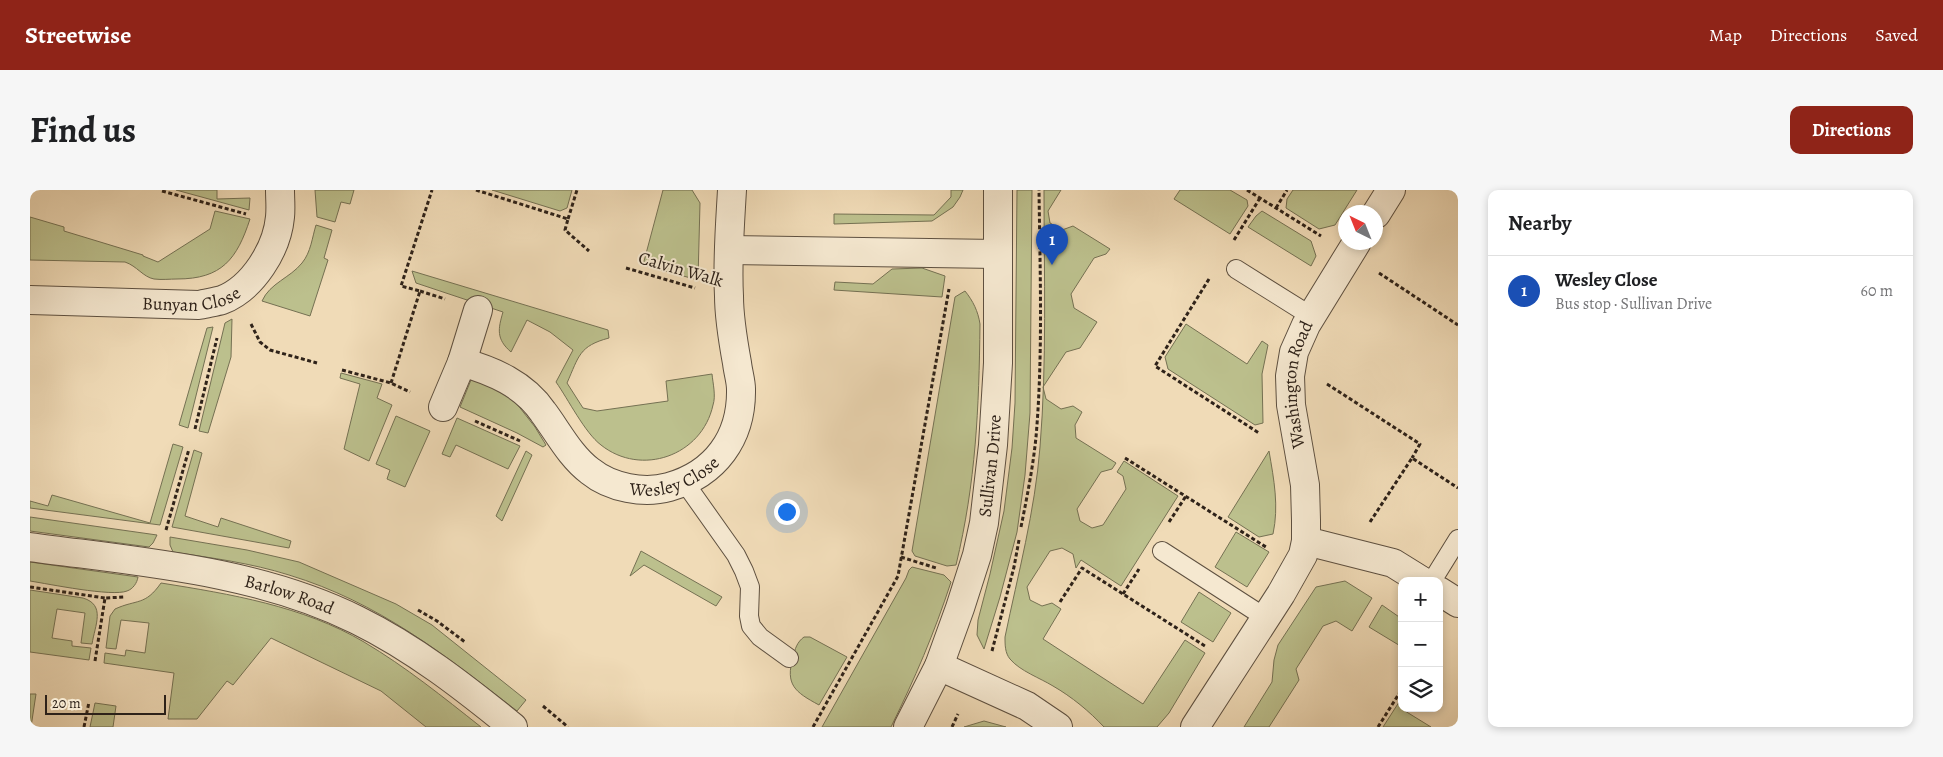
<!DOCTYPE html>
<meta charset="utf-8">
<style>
:root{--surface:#fff;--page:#f6f6f6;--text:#202124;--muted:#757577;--line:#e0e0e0;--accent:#8f2418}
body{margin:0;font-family:Alegreya,serif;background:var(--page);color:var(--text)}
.controls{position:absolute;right:15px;bottom:15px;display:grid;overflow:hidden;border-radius:10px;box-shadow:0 2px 8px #0003}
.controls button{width:45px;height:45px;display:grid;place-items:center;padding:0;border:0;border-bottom:1px solid var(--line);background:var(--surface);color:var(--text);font:25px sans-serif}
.compass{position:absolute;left:1308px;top:15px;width:45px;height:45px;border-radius:50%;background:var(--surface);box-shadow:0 2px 8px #0003;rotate:317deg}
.scale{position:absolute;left:15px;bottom:12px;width:121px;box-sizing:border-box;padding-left:5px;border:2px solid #2e2219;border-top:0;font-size:14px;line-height:18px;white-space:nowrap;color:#2e2219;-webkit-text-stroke:4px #f5e8d0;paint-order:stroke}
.you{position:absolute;left:756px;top:321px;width:18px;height:18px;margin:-12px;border:4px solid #fff;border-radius:50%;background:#1a73e8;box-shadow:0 0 0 8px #1a73e833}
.badge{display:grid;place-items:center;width:32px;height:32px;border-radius:50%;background:var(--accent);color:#fff;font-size:16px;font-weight:700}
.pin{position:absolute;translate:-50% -41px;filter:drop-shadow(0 1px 2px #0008)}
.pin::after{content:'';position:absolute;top:26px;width:18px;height:15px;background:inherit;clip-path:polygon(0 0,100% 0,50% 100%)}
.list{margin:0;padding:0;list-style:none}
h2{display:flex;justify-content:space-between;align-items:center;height:65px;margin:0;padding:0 20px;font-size:21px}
h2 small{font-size:16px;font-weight:400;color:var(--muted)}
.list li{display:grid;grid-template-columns:32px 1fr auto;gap:15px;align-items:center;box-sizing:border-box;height:70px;padding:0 20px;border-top:1px solid var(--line)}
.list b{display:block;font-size:19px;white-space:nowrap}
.list p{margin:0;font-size:16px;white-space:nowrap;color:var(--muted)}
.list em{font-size:16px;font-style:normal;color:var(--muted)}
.icon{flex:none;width:28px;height:28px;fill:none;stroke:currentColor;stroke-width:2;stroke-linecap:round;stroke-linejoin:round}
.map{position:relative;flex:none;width:1428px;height:537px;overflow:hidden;border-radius:10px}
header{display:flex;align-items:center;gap:30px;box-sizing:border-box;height:70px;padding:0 25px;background:var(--accent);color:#fff}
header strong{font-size:24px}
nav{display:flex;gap:28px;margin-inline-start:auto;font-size:18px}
.intro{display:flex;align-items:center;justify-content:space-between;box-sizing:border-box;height:120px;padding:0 30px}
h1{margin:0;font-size:35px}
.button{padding:12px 22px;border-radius:10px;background:var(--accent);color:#fff;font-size:18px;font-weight:700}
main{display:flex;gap:30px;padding:0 30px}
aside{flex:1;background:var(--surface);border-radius:10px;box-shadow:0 2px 8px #0003}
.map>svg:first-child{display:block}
</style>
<header>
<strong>Streetwise</strong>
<nav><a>Map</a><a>Directions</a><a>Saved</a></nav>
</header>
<div class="intro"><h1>Find us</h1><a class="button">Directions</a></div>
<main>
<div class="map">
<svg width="1428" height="537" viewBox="0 0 1428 537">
<rect width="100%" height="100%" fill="#f0dbb7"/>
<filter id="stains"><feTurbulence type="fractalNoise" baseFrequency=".004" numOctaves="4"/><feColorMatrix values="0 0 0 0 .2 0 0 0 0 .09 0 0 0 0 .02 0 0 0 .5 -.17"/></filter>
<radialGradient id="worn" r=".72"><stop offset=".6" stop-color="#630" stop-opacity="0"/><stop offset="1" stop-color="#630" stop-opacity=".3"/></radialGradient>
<!-- green -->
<g fill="#bcc08d" stroke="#757153">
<polygon points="146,0 187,0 187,9 220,8 219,20"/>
<polygon points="285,0 324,0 320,14 311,12 305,32 287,27"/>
<polygon points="462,0 542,0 537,18 530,21"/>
<polygon points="633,0 662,0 670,13 668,90 613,75"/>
<polygon points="921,0 933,0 930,7 923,17 902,31 804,34 804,24 904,25 921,7"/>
<polygon points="987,0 1002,0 1000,223 995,285 987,342 970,407 954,459 947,445 948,430 960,384 974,321 982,258 985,213"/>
<path d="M1014,0H1031L1018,21L1020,33L1032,40L1043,36L1080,59L1076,64L1064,68L1041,104L1044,118L1067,132L1050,158L1036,162L1013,197L1016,209L1031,219L1043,216L1052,222L1045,235L1046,248L1086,273L1082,279L1071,282L1047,319L1050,331L1062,338L1073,335L1096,299L1093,286L1087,282L1094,271L1148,306L1091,396L1051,370L1046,378L1043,364L1032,358L1020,361L997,397L1000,410L1012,416L1022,413L1031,419L1013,449L1113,514L1155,450L1175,463L1139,523L1127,537H1074C1059,521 1042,507 1023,496C1010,488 990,481 980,469C975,463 975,455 975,447C988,384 1005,321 1010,257C1017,172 1014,85 1014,0Z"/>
<polygon points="1150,0 1200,0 1217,10 1218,16 1200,44 1144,9"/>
<polygon points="1263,0 1327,0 1305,35 1289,39 1256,18 1257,9"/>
<path d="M185,21L220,29C207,69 192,89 147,89C140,89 132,90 124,89C113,87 107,76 95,72L0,70V27L34,37V41L113,65V66L128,72L180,39Z"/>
<polygon points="1232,21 1281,51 1286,66 1281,76 1218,37 1226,26"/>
<path d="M286,35L302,40L294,68L298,70L280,126L232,111C240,93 260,88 272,73C281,62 282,48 286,35Z"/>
<polygon points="892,78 915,86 912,107 804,100 805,92 843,94 862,79"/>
<path d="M382,81L578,140L579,148C549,156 549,166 537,193L553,218L567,221L638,211L636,191L682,184C683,194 686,206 683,215C672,266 611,287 571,255C555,243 538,209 526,192L543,160L520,142L497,130L481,162C466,149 468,139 473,122L386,93Z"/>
<path d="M935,101C943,111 948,121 950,134C949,218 946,292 926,375L917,376L885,366L882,361L925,107Z"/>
<polygon points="202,129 201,167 178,243 169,241 195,133"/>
<polygon points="1156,134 1217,174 1232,151 1238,155 1232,184 1233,233 1225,235 1138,179 1135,167"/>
<polygon points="183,137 158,238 149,235 177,138"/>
<polygon points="311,183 352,194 347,208 362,215 339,271 314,259 330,194 310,188"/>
<polygon points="443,185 483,209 505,237 516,255 513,257 487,243 430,217"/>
<polygon points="366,226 400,241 375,297 357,289 360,280 346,274"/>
<polygon points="427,228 490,256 478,279 426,255 420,267 412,264"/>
<polygon points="143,254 153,257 130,335 0,318 0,311 18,316 22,305 120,333"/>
<polygon points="164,260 172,263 155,326 188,337 191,328 261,351 259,358 142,337"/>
<polygon points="496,261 502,265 472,331 466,326"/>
<path d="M1239,261C1244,290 1249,316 1243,344L1229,347L1198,327Z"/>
<polygon points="0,327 127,345 123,353 119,357 0,341"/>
<polygon points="1206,342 1239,362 1217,397 1185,377"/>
<path d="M140,347L217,360L269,372L366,414L402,435L496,510L487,521C415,465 348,412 259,385C221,373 182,368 143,362L140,355Z"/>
<polygon points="611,361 692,407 686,416 614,375 600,386"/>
<path d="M0,372L108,387C107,393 103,399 97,401C82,407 19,394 0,391Z"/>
<path d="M882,377L914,385L921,392C904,444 885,488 861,537H792L876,388L879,380Z"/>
<polygon points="1315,391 1342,408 1322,441 1306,431 1293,436 1266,479 1269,490 1239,537 1214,537 1242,492 1244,470 1248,455 1286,397"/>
<path d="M131,393C200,404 273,416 334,452C376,477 413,507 451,537H396L351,501L241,448L203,495L197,491L167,529H138L144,483L74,473L75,463L95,466L96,460L115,463L119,433L91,430L86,459L76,458L80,426L85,419C107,409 115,416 131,393Z"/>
<path d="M0,400L53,408C76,415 65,435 62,454L51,453L55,423L27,419L22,448L42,451V456L61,458L59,470L0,462Z"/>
<polygon points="1169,402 1201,423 1183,452 1151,432"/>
<polygon points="1352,415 1372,429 1372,457 1339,437"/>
<path d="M774,447H780L817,467L789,515C765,502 755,495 763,467C765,459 767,452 774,447Z"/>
<polygon points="0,504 6,504 1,537 0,537"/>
<polygon points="1371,509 1372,518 1374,518 1375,521 1401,537 1353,537"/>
<polygon points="65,513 86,516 83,537 60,537"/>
<polygon points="954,531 976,537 934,537"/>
</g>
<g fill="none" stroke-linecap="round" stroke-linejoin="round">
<!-- service casing -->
<g stroke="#5e5040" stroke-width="20">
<g id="service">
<polyline points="1206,79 1281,126"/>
<polyline points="655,293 706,365 714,381 720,397 719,426 721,436 730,447 759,468"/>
<polyline points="1132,361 1236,428"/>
<polyline points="1402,391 1428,349"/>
</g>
</g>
<!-- minor casing -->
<g stroke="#5e5040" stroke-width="30">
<g id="minor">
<polyline points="1346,24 1361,0"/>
<polyline points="699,60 967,64"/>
<path id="s1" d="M0,110L169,115C177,113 185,112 192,110C223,98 247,59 250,27C251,18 250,9 250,0"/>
<path id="s2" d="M432,172C463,181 494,194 513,222C528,242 540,266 560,281C581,298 614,304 639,297C685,284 712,248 711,199C711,191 708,182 707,173C703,151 699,128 699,106C697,71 700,35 702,0"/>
<polyline points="413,217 432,172 448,120"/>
<polyline points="1276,351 1363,373 1392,391"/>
<polyline points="1409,401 1428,413"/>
<polyline points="909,476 997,516 1028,537"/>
<path id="s3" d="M1165,537L1251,404L1273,365L1276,351V330L1275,295L1261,215L1260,186L1264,162L1276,135L1327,52"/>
</g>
</g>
<!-- tertiary casing -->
<g stroke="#5e5040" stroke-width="30">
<g id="tertiary">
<path id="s4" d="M0,357C110,372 226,380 327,430C384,458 435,498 483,537"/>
<path id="s5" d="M878,537L909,476L930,418L947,365L954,333L963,255L968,173V0"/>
</g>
</g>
<!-- path -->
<g stroke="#2e2219" stroke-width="3" stroke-dasharray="4 2.5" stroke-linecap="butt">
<polyline points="446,0 538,29 535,40 559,61"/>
<polyline points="1217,0 1291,46"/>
<polyline points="132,1 216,24"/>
<polyline points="1246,18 1257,0"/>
<polyline points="538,29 547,0"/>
<polyline points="1204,50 1230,8"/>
<polyline points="596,78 665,98"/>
<polyline points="1349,83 1428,135"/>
<polyline points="1179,89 1125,176 1229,243"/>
<polyline points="390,101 415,109"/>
<polyline points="221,134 230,152 240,160 287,173"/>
<polyline points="312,180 361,193 380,202"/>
<polyline points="361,193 390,101 371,96 402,0"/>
<polyline points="1297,194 1390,254 1382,268"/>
<polyline points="445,231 490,251"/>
<polyline points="165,239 187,148"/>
<polyline points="1095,268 1236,357"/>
<polyline points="1139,332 1156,306"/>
<polyline points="1340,332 1382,268 1428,298"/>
<path d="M991,337C997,307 1003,277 1006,247C1013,166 1010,81 1009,0"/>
<polyline points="136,340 159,259"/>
<polyline points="871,367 906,378"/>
<polyline points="0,397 75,408"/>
<polyline points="1093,404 1109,379"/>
<polyline points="1030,412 1052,378 1175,456"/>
<polyline points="388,420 407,431 435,452"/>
<polyline points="962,461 984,377 989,350"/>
<polyline points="65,471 75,408 95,407"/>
<polyline points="513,516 538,537"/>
<polyline points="54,537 59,512"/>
<polyline points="783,537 868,386 919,99"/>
<polyline points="922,537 928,524"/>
<polyline points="1348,537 1372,499"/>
<polyline points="1427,537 1428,535"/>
</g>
<!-- service -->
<use href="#service" stroke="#f5e8d0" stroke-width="18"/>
<!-- minor -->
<use href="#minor" stroke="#f5e8d0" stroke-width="28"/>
<!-- tertiary -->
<use href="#tertiary" stroke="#f5e8d0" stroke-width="28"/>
</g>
<g text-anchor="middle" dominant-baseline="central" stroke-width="4" stroke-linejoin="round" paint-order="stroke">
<!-- street labels -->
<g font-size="18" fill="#2e2219" stroke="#f5e8d0">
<text transform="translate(651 79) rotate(16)">Calvin Walk</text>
<text stroke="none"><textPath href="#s1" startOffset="162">Bunyan Close</textPath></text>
<text stroke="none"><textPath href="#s3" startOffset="376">Washington Road</textPath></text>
<text stroke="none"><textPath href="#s5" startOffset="276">Sullivan Drive</textPath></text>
<text stroke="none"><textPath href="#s2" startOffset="264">Wesley Close</textPath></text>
<text stroke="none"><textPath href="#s4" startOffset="264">Barlow Road</textPath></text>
</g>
</g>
<rect width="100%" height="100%" filter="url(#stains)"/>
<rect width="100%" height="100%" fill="url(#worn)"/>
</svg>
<div class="controls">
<button>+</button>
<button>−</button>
<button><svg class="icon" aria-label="layers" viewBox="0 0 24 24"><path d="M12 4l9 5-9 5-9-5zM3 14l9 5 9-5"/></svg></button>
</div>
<svg class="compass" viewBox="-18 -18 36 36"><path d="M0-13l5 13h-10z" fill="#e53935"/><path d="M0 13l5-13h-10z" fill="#757577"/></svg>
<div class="scale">20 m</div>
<div class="you"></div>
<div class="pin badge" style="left:1022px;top:75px;background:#1a4fb4">1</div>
</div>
<aside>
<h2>Nearby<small></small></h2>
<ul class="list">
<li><span class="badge" style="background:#1a4fb4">1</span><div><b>Wesley Close</b><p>Bus stop · Sullivan Drive</p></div><em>60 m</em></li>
</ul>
</aside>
</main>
